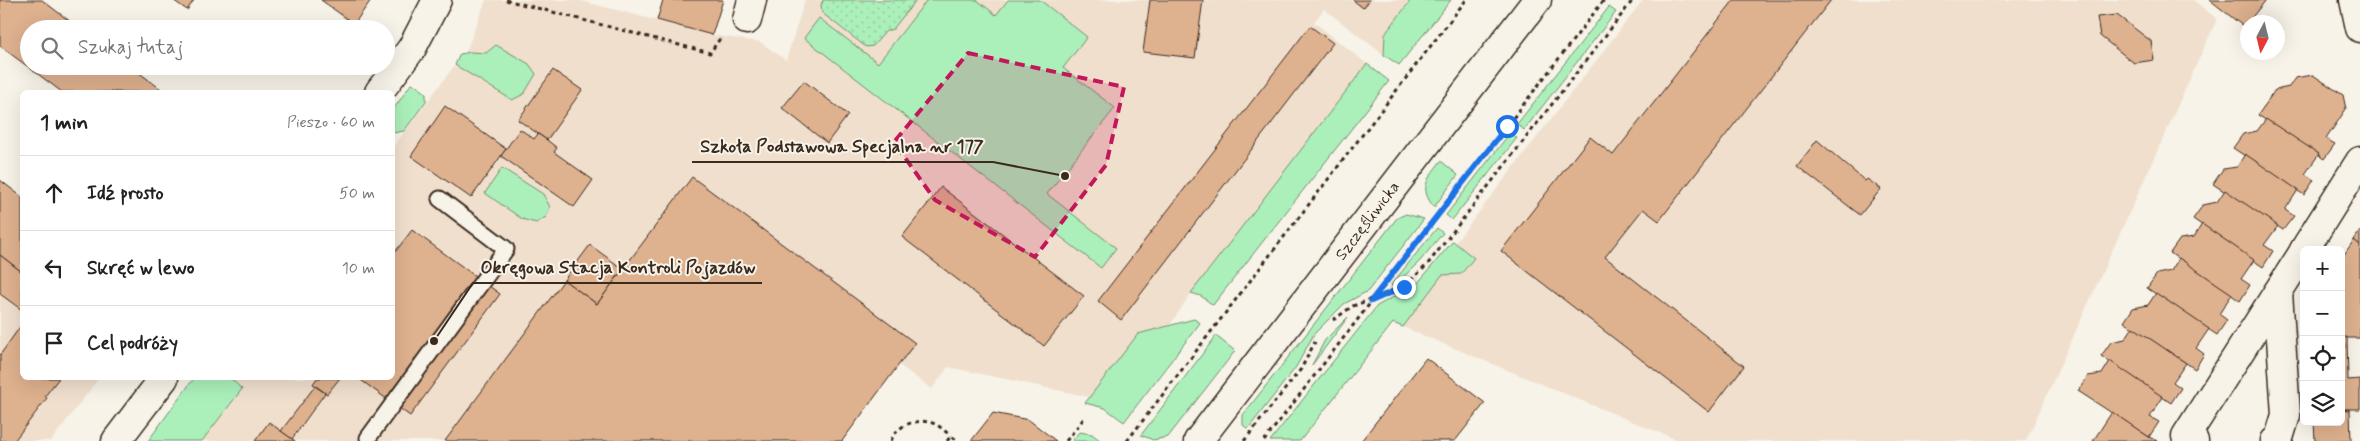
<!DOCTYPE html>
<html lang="pl">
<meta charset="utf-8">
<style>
:root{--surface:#fff;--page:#f2f2f2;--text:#222;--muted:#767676;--line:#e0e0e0}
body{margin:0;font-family:Mynerve,sans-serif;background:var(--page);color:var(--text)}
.controls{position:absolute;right:15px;bottom:15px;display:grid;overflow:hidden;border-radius:8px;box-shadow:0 5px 20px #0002}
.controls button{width:45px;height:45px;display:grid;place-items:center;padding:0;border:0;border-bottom:1px solid var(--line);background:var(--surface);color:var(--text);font:25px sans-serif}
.compass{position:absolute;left:2240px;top:15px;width:45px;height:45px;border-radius:50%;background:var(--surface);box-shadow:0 5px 20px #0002;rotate:187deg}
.stop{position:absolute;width:15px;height:15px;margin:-11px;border:4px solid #1a73e8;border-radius:50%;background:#fff}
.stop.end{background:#1a73e8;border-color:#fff;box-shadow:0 1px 5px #0008}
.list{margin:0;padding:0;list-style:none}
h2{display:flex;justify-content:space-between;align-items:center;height:65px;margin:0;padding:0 20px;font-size:21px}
h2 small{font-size:16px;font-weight:400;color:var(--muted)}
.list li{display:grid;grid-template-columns:32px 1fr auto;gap:15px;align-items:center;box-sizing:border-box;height:75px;padding:0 20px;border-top:1px solid var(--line)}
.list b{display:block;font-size:19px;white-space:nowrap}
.list em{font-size:16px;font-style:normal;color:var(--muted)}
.icon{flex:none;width:28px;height:28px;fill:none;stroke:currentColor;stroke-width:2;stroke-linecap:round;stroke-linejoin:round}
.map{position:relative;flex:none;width:2360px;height:441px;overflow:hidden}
.search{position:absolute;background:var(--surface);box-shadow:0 5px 20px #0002;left:20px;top:20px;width:375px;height:55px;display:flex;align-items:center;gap:12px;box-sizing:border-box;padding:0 18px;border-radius:28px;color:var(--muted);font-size:19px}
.panel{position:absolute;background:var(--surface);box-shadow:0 5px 20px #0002;left:20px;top:90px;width:375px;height:290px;border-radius:8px}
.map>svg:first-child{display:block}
</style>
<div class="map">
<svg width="2360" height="441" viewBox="0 0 2360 441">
<defs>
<pattern id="park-dots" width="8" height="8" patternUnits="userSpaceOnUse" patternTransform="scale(1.25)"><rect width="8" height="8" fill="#abf0bb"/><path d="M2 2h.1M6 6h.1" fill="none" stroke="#94cea0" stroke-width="1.8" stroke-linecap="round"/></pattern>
</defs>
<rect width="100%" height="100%" fill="#f7f3e8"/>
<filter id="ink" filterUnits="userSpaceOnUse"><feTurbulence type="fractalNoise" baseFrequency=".02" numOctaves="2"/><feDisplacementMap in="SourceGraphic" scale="10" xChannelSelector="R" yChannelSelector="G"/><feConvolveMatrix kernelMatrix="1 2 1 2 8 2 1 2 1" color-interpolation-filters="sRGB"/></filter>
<g filter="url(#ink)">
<!-- built -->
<g fill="#f0dfcd">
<polygon points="486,0 578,0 712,35 760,42 786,60 805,0 1411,0 1385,34 1384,55 1324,9 1314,22 1367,64 1191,293 1170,325 1138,334 1090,397 948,367 932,389 899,365 842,441 202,441 242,389 230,378 392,378 393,147 455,65 460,54 466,52"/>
<polygon points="1643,0 2193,0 2217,19 2026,441 1680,441 1393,323"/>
<polygon points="0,255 22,272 22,378 99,378 51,441 0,441"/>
</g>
<!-- grass -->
<g fill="#abf0bb" stroke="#738d6c">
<polygon points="927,0 977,0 996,15 1008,0 1040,0 1087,37 1063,68 1115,108 1047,194 1116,248 1101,268 804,38 819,18 878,63"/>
<polygon points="1411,0 1451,0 1399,65 1384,55 1385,34"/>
<polygon points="1609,7 1616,12 1524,130 1517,124"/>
<polygon points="496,45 529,64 536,74 524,94 512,100 455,65 460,54 471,52 486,53"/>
<polygon points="1367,64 1389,81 1213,305 1201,296 1191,293"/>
<polygon points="411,84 417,86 426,93 426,101 404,131 393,133 393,110"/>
<polygon points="1510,133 1517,138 1452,220 1446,215"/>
<path d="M1441,161L1458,175L1434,207C1418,188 1428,178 1441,161Z"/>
<polygon points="502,168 543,194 550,207 546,217 536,223 522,219 485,193"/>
<polygon points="1406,214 1424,219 1368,291 1344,304 1314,334 1296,367 1248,429 1243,425 1243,415 1397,218"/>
<polygon points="1437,228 1443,233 1420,261 1393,287 1391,285"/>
<polygon points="1453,241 1474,258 1461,274 1442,275 1403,327 1393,323 1300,441 1270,441 1377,306 1417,284"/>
<polygon points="1348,317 1312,365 1325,340"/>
<polygon points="1194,319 1200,323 1124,422 1105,408 1085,403 1138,334"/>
<polygon points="1216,336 1235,351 1168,437 1153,440 1141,435"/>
<polygon points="194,378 230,378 242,389 202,441 148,441"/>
<polygon points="1079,432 1092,434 1101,441 1072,441"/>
</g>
<!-- park -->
<polygon fill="url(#park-dots)" stroke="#738d6c" points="823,0 916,0 893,29 886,31 873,46 866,47 822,13 821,5"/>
<!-- building -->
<g fill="#deb18f" stroke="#3b2a1e">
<polygon points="0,0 42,0 80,29 29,29 29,66 130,66 165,92 62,92 0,46"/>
<polygon points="173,0 194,0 187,10"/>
<polygon points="321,0 371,0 354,24"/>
<polygon points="663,0 723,0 712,35 657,20"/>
<polygon points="1150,0 1203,0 1195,58 1143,52"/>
<polygon points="1353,0 1370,0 1363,8"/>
<polygon points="1734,0 1831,0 1659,221 1643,209 1605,257 1744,366 1709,412 1501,251 1590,137 1613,155"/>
<polygon points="2210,0 2266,0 2244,27"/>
<polygon points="2117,15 2151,41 2154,60 2134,63 2100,36 2097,17"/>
<polygon points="1310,26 1333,43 1121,320 1098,301"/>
<polygon points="553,70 582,90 547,140 518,120"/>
<polygon points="2313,75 2343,95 2346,109 2326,139 2335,144 2324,159 2258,115 2275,90 2289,87 2295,78"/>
<polygon points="804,81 848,115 827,143 782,108"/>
<polygon points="445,106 506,149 471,198 411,156"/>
<polygon points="2266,119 2319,154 2305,174 2314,180 2304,195 2233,148 2243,134 2257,131"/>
<polygon points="520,129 534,139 538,134 547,140 557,148 554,152 593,180 574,207 501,156"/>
<polygon points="1817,140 1865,181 1867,179 1881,189 1860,215 1797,166"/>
<polygon points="2245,154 2298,190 2285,210 2294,216 2283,230 2213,184 2223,169 2237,167"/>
<polygon points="692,177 915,343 842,441 445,441 564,280 597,304"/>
<polygon points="0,180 22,197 22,272 0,255"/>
<polygon points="941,187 1084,296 1044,346 902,237"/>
<polygon points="2225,190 2278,226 2264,245 2273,251 2263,267 2193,219 2203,205 2217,202"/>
<polygon points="2202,224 2254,260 2241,279 2250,285 2240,301 2170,253 2180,239 2194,237"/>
<polygon points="412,230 500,294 410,416 358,378 392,378 392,256"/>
<polygon points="2360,231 2360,245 2354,240"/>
<polygon points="2354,240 2360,245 2360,338 2341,338 2341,259"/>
<polygon points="590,245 623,269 597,304 564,280"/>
<polygon points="0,255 22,272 22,310 0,294"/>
<polygon points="2179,258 2232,294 2219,314 2227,320 2217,335 2147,288 2157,274 2171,271"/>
<polygon points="2156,293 2209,329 2196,348 2204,354 2195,369 2124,322 2133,308 2148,305"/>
<polygon points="22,324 22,378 59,378 45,396 47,398 14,441 0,441 0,355"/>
<polygon points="2133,327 2186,363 2173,382 2181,388 2171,403 2101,356 2111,342 2125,339"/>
<polygon points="2347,337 2348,380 2360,379 2360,409 2341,409 2341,338"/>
<polygon points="1426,358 1485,403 1455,441 1361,441"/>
<polygon points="2110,361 2163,397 2150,417 2159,422 2149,437 2078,391 2088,376 2102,374"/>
<polygon points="317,378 340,378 327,394 313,384"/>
<polygon points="315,386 325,393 292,439 281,431"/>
<polygon points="2341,409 2350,410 2351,441 2315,441 2314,422 2341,422"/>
<polygon points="2112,412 2149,437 2157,441 2093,441"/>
<polygon points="993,413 1029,420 1056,441 971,441"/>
<polygon points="269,422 281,431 295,441 255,441"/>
</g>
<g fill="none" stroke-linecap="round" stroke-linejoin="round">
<!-- service casing -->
<g stroke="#3b2a1e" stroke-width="19">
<polyline id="service" points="368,438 506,249 440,199"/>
</g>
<!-- minor casing -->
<g stroke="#3b2a1e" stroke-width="31">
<g id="minor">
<polyline points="2354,0 2360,28"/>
<polyline points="747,20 752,0"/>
<polyline points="379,92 412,48 437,0"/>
<polyline points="2304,250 2360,161"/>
<polyline points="116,441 164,378"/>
<polyline points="2194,441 2186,436 2304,251"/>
<polyline points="2275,441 2279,438 2286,415 2278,292"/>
</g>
</g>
<!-- tertiary casing -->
<g stroke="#3b2a1e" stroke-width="31">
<g id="tertiary">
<path id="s1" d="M1198,441L1537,0"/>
</g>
</g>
<!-- path -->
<g stroke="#3b2a1e" stroke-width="3" stroke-dasharray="4 4" stroke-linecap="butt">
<polyline points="506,0 710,53 721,37"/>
<polyline points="1333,320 1353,306 1404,287 1427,265 1633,0"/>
<path d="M891,441C897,424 919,417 935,424C941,427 946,432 951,436"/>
<polyline points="947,441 951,436 958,441"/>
<polyline points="1066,441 1085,417"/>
<polyline points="1127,441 1466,0"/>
<polyline points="1244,441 1301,369 1315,342"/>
<polyline points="1264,441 1604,0"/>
</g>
<!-- service -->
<use href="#service" stroke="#f7f3e8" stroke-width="15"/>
<!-- minor -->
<use href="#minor" stroke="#f7f3e8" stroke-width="28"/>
<!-- tertiary -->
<use href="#tertiary" stroke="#f7f3e8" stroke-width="28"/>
</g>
</g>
<g fill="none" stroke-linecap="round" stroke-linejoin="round" filter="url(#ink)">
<!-- route -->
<polyline stroke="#1a73e8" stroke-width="6" points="1404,287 1371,301 1507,126"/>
</g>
<!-- marked area -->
<path fill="#c2185b" fill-opacity="0.2" stroke="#c2185b" stroke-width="4" stroke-dasharray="10 6" stroke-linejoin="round" d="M968,53L1124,87L1106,165L1035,257L935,200L894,142Z"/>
<g text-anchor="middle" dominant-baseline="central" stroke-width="4" stroke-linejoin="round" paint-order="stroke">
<!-- street labels -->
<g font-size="16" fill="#3b2a1e" stroke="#f7f3e8">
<text stroke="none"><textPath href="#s1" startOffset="278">Szczęśliwicka</textPath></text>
</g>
</g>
<!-- callouts -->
<path fill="none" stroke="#3b2a1e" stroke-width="2" d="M1065 176L993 162H692M434 341L473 283H762"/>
<g fill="#3b2a1e" stroke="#f7f3e8" stroke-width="2">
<circle cx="1065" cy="176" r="5"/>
<circle cx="434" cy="341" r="5"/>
</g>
<g font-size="18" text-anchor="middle" font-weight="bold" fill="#3b2a1e" stroke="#f7f3e8" stroke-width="4" stroke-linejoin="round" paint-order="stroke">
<text x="842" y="152">Szkoła Podstawowa Specjalna nr 177</text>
<text x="618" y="273">Okręgowa Stacja Kontroli Pojazdów</text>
</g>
</svg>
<div class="controls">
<button>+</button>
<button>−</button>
<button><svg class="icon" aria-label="locate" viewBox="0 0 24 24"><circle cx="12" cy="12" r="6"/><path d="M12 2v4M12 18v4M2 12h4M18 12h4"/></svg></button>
<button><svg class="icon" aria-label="layers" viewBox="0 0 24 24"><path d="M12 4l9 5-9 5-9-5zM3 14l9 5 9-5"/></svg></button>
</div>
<svg class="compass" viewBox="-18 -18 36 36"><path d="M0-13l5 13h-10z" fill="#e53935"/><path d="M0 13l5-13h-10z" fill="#767676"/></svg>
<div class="stop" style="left:1507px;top:126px"></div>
<div class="stop end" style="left:1404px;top:287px"></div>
<div class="search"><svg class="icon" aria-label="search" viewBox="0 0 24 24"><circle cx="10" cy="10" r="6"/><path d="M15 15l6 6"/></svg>Szukaj tutaj</div>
<section class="panel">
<h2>1 min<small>Pieszo · 60 m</small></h2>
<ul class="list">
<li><svg class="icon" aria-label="ahead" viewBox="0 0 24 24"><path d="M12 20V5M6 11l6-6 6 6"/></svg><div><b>Idź prosto</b></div><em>50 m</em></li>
<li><svg class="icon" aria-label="left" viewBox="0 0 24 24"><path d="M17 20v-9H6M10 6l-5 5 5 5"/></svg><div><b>Skręć w lewo</b></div><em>10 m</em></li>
<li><svg class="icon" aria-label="arrive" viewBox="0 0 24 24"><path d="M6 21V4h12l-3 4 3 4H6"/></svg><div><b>Cel podróży</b></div></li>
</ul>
</section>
</div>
